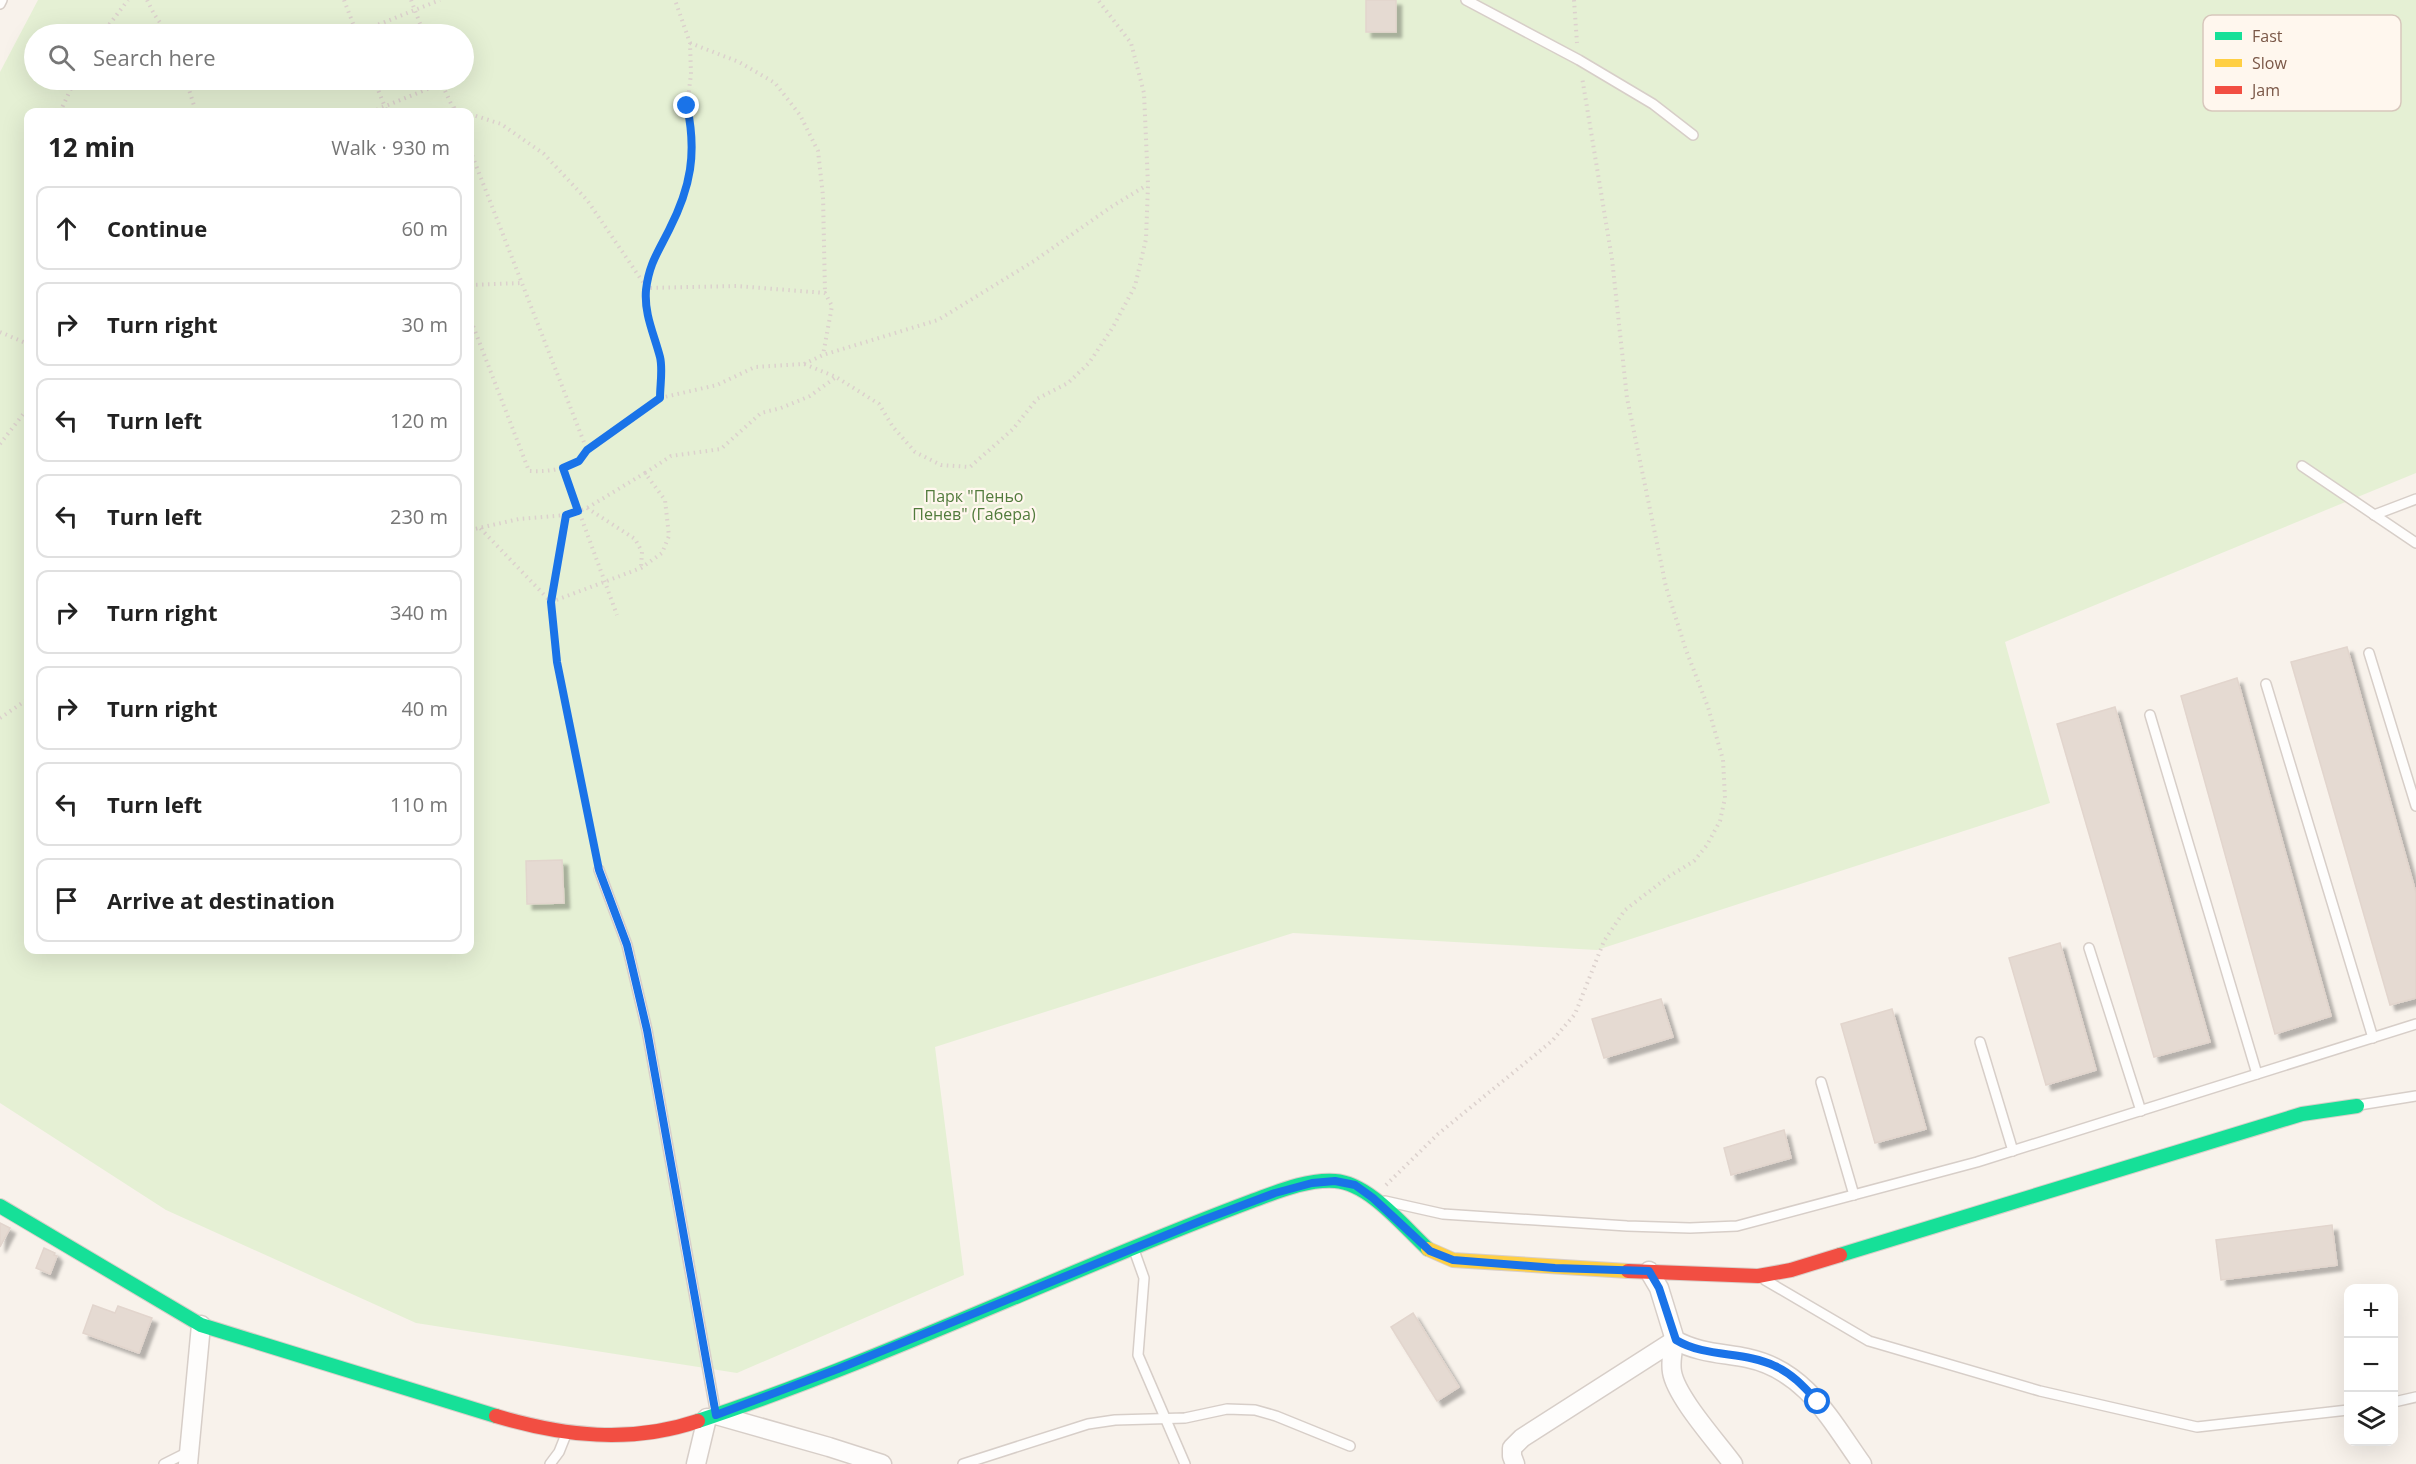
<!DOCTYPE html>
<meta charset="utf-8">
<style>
:root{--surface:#fff;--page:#f2f2f2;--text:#222;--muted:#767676;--line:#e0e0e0}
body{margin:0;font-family:"Open Sans",sans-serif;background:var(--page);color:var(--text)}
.controls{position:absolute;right:18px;bottom:18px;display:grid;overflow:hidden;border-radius:12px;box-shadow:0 6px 24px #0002}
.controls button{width:54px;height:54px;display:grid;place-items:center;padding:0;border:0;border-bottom:2px solid var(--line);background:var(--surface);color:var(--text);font:30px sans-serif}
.stop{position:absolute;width:18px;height:18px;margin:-14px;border:4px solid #1a73e8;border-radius:50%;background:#fff}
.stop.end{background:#1a73e8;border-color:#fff;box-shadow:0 2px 6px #0008}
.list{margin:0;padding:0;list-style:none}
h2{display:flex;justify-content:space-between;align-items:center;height:78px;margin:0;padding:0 24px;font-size:26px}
h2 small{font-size:20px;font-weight:400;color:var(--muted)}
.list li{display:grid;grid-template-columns:39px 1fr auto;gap:18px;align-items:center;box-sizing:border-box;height:84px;margin:0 12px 12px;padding:0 12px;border:2px solid var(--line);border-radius:12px}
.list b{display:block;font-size:22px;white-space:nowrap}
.list em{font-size:20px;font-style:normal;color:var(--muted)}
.icon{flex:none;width:33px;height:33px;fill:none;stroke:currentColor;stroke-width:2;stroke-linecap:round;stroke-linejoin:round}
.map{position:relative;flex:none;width:2416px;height:1464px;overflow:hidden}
.search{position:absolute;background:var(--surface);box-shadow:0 6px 24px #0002;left:24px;top:24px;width:450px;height:66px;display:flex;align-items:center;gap:15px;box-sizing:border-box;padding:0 21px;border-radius:33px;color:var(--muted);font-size:22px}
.panel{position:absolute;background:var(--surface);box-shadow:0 6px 24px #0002;left:24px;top:108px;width:450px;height:846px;border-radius:12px}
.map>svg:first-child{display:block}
</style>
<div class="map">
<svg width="2416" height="1464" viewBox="0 0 2416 1464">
<defs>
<filter id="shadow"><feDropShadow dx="5.5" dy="5.5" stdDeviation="1.5" flood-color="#0004"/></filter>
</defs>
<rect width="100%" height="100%" fill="#f8f2eb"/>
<!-- green -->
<path fill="#e5f0d4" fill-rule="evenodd" d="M38,0H2416V473L2005,642L2050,803L1597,950L1293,933L935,1047L964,1275L737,1373L416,1323L166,1210L0,1103V72ZM34,34H464V80H34ZM28,112H470V950H28Z"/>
<!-- building -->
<g fill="#e5dad2" stroke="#e2d5cd" stroke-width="1.5" filter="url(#shadow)">
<rect x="1366" y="0" width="30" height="32"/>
<polygon points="2347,647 2416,893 2416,998 2390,1005 2291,662"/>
<polygon points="2237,678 2331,1016 2275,1034 2181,696"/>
<polygon points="2115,707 2210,1042 2154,1057 2057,724"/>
<polygon points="562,860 564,903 527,904 526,861"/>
<polygon points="2060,943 2096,1070 2046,1085 2009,958"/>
<polygon points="1661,999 1673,1037 1604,1058 1592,1019"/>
<polygon points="1892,1009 1926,1129 1875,1143 1841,1024"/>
<polygon points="1784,1130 1791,1158 1731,1175 1724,1148"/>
<polygon points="0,1223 10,1228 0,1247"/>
<polygon points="2332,1225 2337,1265 2221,1280 2216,1240"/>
<polygon points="44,1248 55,1253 54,1255 57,1256 50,1274 36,1268"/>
<polygon points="93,1305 115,1313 118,1306 152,1318 139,1353 83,1333"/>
<polygon points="1413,1313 1459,1387 1437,1401 1391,1327"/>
</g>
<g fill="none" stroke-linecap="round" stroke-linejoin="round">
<!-- lane casing -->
<g stroke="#d7cec8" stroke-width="12">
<g id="lane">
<polyline points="1466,0 1579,60 1653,104 1693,135"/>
<polyline points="0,4 2,0"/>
<polyline points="2302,466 2416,543"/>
<polyline points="2374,515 2416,499"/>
<polyline points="2369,653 2416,806"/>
<polyline points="2266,684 2373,1038"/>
<polyline points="2150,715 2257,1074"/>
<polyline points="599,870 627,945 647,1030 716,1415"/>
<polyline points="2089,948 2141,1111"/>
<polyline points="1980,1042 2013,1151"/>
<polyline points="1821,1082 1854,1195"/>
<polyline points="2359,1105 2416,1096"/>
<polyline points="1385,1201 1443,1214 1627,1226 1690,1228 1737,1226 1977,1162 2416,1024"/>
<polyline points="1134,1250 1144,1278 1138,1355 1185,1464"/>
<polyline points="1765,1280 1869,1341 2040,1391 2197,1427 2348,1410"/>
<polyline points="2394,1402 2416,1397"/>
<polyline points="164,1464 188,1452"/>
<polyline points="550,1464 559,1452 567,1432"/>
<polyline points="963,1464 1088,1424 1115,1420 1185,1418 1227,1409 1255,1410 1276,1416 1350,1446"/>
</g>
</g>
<!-- street casing -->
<g stroke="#d7cec8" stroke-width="21">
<g id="street">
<path d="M1649,1271L1659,1288L1675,1340C1698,1353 1722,1353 1747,1358C1805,1370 1830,1419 1862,1464"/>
<polyline points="716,1415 829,1447 882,1464"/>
<polyline points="188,1464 201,1325"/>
<polyline points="696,1464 707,1418"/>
<path d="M1515,1464L1512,1456V1448L1522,1438L1675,1340C1673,1350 1670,1360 1672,1372C1676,1397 1717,1442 1733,1464"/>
</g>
</g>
<!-- fast casing -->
<g stroke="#d9cfc9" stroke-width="16">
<g id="fast">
<polyline points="0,1206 201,1325 496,1416"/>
<polyline points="1840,1255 2302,1114 2357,1106"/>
<path d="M698,1421C846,1372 989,1307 1133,1248C1172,1232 1212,1216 1252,1201C1277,1192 1307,1179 1335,1181C1369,1183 1404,1227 1428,1249"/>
</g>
</g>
<!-- slow casing -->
<g stroke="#d9cfc9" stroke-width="16">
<polyline id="slow" points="1428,1249 1453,1260 1628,1271"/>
</g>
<!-- jam casing -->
<g stroke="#d9cfc9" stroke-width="16">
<g id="jam">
<polyline points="1628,1271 1758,1276 1791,1270 1840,1255"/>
<path d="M496,1416C564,1436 630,1444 698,1421"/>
</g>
</g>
<!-- path -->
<g stroke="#dcd1cd" stroke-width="4" stroke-dasharray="1.5 4.5" stroke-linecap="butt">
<polyline points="147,0 154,14 168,34"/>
<polyline points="344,0 357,34"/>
<polyline points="411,0 424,34"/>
<polyline points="1574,0 1577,43"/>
<polyline points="102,34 128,0"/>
<polyline points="338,34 357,33 440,0"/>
<polyline points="690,43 739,62 775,83 800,115 818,151 823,196 825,293"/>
<polyline points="186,80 196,112"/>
<polyline points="374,80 387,112"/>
<polyline points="440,80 455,112"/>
<polyline points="454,108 466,112"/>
<polyline points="60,112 75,80"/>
<polyline points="371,112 442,83"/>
<polyline points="470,114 501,124 544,154 587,200 647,288 737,286 825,293 832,306 823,355"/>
<path d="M470,150L587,450C572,469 552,472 529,471L470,318"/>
<polyline points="470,285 522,283"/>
<polyline points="0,332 28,344"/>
<polyline points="804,364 823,355 938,320 1034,261 1111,207 1147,185"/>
<polyline points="660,398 717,385 755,367 804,364 836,377 879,404 893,427 915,452 941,465 970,467 1013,429 1037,399 1068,383 1089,363 1113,327 1135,286 1146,239 1148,185 1144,93 1131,43 1098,0"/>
<polyline points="0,444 28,408"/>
<polyline points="587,450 660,398 661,359 645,307 647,288 653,258 670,230 691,170 692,132 687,106 691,74 690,43 675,0"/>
<polyline points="563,468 617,615"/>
<polyline points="645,473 671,456 721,449 761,413 781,408 810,396 836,377"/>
<polyline points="587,508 635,539 642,552 641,567"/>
<polyline points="566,515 551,602 566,716 596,857"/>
<polyline points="470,530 519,519 566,515 587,508 645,473 665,500 669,536 662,553 641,568 551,602 480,528"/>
<polyline points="0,718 28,699"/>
<polyline points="1386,1185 1438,1134 1552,1041 1575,1014 1604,941 1625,910 1668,877 1694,861 1707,845 1720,821 1725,798 1723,760 1708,707 1686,650 1666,587 1627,398 1612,259 1582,77"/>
</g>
<!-- lane -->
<use href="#lane" stroke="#fefdfc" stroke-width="9"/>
<!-- street -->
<use href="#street" stroke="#fefdfc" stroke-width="18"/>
<!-- fast -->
<use href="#fast" stroke="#16e098" stroke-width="14"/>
<!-- slow -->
<use href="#slow" stroke="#ffcf43" stroke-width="14"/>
<!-- jam -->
<use href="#jam" stroke="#f24e42" stroke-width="14"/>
</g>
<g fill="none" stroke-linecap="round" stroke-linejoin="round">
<!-- route -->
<path stroke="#1a73e8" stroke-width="8" d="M687,106C697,153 691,187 669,230C658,252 649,264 646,290C644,314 654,334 660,357C663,369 660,385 660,398L587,450L579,461L563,468L578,511L566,515L551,602L557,662L599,870L627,945L647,1030L716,1415L838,1369L1203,1220L1275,1193L1312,1183L1335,1181L1355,1185L1373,1198L1430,1251L1453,1260L1555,1268L1649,1271L1659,1288L1676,1340C1706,1358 1744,1351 1775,1366C1793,1374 1805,1388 1818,1402"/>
</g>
<g text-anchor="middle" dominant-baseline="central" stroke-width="4.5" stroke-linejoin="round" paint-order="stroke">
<!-- park labels -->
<g font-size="16" fill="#527b3c" stroke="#fff7ee">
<text x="974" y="496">Парк "Пеньо<tspan x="974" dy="18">Пенев" (Габера)</tspan></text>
</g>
</g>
<!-- legend -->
<rect x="2203" y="15" width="198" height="96" rx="9" fill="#fff7ee" stroke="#d7c7bc" stroke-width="1.5"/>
<rect x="2215" y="32" width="27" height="8" fill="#16e098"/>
<rect x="2215" y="59" width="27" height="8" fill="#ffcf43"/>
<rect x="2215" y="86" width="27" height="8" fill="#f24e42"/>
<g font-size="16" fill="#7a5747">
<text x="2252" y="42">Fast</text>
<text x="2252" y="69">Slow</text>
<text x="2252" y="96">Jam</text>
</g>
</svg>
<div class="controls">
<button>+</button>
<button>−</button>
<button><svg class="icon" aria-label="layers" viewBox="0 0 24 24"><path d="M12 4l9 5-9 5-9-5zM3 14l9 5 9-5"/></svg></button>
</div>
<div class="stop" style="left:1818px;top:1402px"></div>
<div class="stop end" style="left:687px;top:106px"></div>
<div class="search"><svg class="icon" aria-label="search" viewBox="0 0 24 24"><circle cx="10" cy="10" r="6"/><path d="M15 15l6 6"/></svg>Search here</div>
<section class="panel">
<h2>12 min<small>Walk · 930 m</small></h2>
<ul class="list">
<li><svg class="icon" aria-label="ahead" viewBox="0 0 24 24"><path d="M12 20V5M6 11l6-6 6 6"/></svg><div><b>Continue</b></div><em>60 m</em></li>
<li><svg class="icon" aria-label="right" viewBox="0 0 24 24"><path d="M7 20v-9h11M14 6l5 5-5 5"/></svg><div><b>Turn right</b></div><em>30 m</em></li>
<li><svg class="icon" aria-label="left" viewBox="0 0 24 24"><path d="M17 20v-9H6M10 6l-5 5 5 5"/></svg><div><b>Turn left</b></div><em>120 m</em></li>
<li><svg class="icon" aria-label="left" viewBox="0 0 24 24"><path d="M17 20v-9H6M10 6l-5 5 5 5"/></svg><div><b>Turn left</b></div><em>230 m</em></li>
<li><svg class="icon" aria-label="right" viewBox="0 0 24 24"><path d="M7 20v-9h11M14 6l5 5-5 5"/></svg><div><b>Turn right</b></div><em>340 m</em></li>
<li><svg class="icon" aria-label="right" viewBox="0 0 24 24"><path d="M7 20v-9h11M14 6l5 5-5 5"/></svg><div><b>Turn right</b></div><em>40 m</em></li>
<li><svg class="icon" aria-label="left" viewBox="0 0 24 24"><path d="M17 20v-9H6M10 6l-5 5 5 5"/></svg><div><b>Turn left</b></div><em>110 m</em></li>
<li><svg class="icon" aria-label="arrive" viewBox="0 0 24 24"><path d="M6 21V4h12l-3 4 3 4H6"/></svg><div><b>Arrive at destination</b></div></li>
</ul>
</section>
</div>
